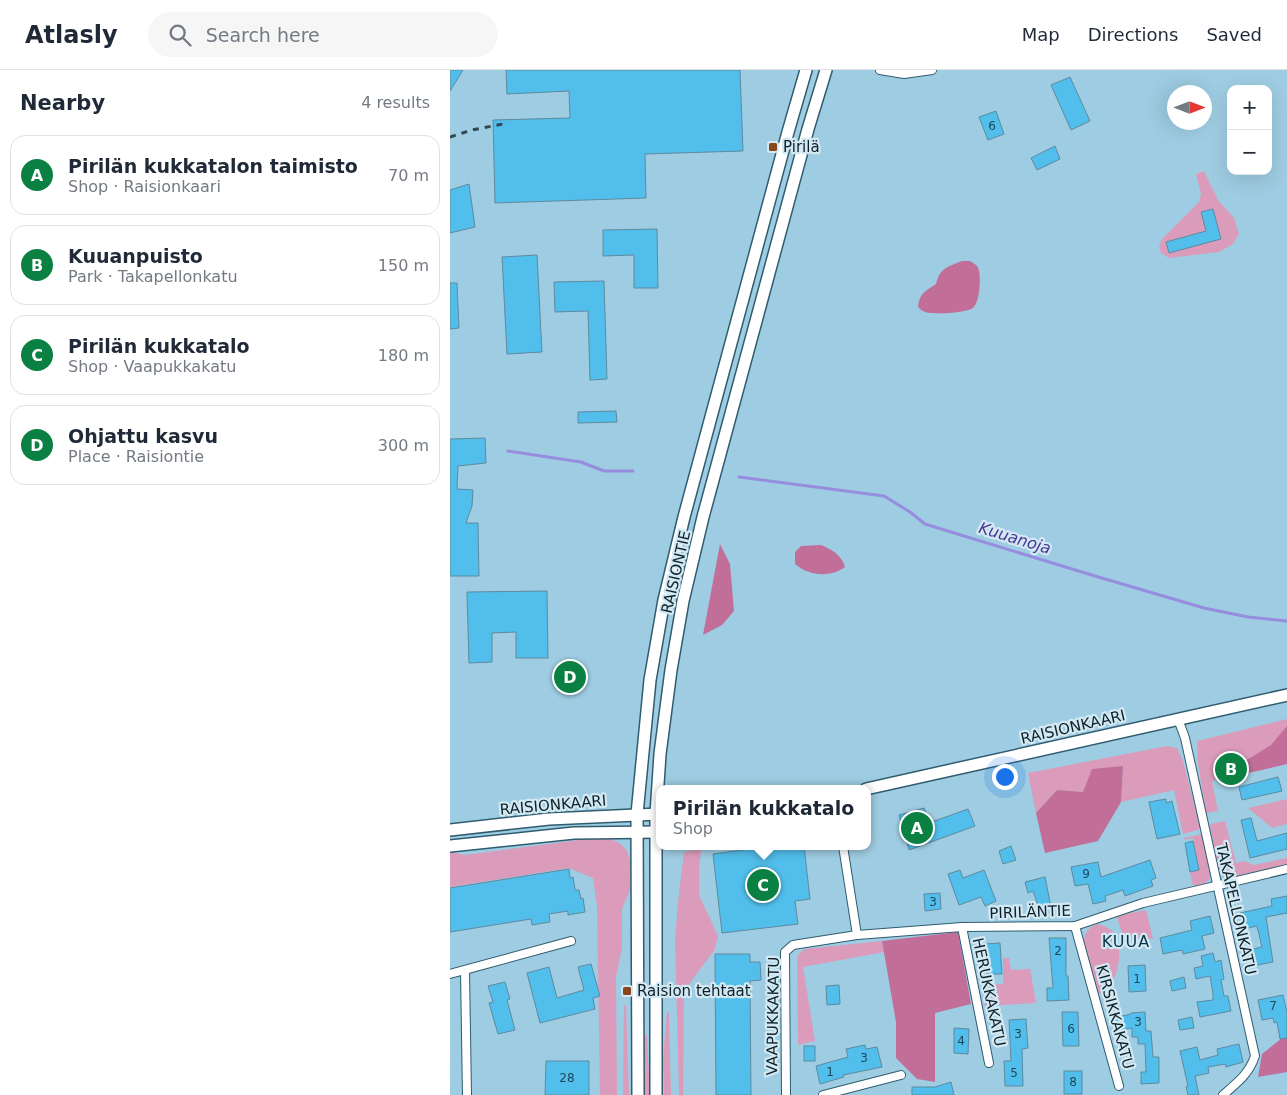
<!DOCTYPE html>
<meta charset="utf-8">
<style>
:root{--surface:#fff;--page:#f6f6f7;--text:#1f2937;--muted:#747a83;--line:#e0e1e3;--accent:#0b8043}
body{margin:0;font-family:"DejaVu Sans",sans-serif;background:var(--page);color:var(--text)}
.controls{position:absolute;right:15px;top:15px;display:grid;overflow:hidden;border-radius:10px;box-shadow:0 5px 20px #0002}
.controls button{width:45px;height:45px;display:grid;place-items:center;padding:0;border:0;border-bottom:1px solid var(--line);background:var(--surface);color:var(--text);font:25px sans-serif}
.compass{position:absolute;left:717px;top:15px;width:45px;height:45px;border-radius:50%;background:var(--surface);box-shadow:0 5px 20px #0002;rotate:90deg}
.you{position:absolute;left:554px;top:706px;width:18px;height:18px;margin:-12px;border:4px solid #fff;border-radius:50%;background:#1a73e8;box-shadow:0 0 0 8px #1a73e833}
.badge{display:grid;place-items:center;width:32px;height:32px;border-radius:50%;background:var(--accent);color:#fff;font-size:16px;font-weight:700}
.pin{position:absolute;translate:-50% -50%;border:2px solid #fff;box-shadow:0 1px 5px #0006}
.popup{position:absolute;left:206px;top:715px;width:215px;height:65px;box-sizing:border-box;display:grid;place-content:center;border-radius:10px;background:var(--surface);filter:drop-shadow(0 1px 4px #0005);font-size:16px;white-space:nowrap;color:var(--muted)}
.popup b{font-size:19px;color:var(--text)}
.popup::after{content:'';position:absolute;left:50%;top:100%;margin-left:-10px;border:10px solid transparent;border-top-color:var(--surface)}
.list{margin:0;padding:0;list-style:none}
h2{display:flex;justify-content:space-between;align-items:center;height:65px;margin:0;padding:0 20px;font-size:21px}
h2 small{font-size:16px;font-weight:400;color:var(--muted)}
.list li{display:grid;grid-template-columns:32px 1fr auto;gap:15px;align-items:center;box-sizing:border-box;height:80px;margin:0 10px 10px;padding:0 10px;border:1px solid var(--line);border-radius:15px}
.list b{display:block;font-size:19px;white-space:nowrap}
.list p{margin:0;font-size:16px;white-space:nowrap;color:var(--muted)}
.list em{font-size:16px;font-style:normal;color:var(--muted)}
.icon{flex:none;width:28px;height:28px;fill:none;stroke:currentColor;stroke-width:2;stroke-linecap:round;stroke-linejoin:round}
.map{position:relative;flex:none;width:837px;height:1025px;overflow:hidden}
header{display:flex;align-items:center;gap:30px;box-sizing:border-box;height:70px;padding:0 25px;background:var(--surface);border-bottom:1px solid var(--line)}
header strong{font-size:24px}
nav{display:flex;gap:28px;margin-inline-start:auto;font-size:18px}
.search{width:350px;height:45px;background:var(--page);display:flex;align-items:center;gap:12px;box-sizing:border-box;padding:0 18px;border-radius:28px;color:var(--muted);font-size:19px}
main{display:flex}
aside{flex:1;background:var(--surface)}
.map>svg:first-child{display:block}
</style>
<header>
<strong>Atlasly</strong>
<div class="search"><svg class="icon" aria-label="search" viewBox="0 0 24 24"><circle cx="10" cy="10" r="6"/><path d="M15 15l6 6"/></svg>Search here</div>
<nav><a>Map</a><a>Directions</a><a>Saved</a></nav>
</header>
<main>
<aside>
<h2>Nearby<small>4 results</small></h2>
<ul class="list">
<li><span class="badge">A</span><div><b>Pirilän kukkatalon taimisto</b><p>Shop · Raisionkaari</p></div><em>70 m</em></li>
<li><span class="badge">B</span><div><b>Kuuanpuisto</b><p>Park · Takapellonkatu</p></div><em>150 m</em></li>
<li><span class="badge">C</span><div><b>Pirilän kukkatalo</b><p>Shop · Vaapukkakatu</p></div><em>180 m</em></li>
<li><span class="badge">D</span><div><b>Ohjattu kasvu</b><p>Place · Raisiontie</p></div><em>300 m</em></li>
</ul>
</aside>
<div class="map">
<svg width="837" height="1025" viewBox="0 0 837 1025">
<rect width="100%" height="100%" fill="#9ecce2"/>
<!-- green -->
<g fill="#db9cbb">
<polygon points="754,101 768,130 784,148 789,164 783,174 769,182 719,188 711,183 709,178 711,170 749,132 751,124 746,104"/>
<polygon points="837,649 837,694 762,711 768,741 756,743 748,694 747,671"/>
<polygon points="717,676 727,678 733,691 750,758 748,760 733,764 724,720 671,732 673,696 633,722 607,720 586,743 578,703"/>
<polygon points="837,729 837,754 822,758 798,738"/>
<polygon points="775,751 786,793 794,791 804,795 837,788 837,795 776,808 770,804 760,756 761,754"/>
<path d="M752,764C754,774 763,799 760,808C757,813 752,814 747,816L742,814L740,802L749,800L743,768L735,770L734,768Z"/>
<polygon points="137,769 161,769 171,774 177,781 180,791 180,820 172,839 172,878 166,907 167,1025 150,1025 147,836 143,808 119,798 0,817 0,782 15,785"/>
<polygon points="252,776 249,795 249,825 268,866 265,879 234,921 233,1025 229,1025 225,869 229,822 234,783"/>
<polygon points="696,840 703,869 673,866 667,848 669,845"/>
<path d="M647,854C652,855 657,857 661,860C673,870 670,897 664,909C660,916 653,921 647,926L634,871C635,862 638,858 647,854Z"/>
<polygon points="432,871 434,882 353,897 365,971 348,975 347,888 349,884 355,879"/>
<polygon points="553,888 559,888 561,900 580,899 586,933 535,936 531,914 553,914"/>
<polygon points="174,935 176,935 179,1025 173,1025"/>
<polygon points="217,942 219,943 221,1025 214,1025 213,987"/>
<polygon points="193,965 197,965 200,1025 194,1025"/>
</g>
<!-- forest -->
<g fill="#c16e99">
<path d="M512,191H520C522,192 525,194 527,196C532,202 530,231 524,237C520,243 481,245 475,242C472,241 470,239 468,237C469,224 475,221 486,214C490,198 497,197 512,191Z"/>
<polygon points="270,474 280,494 284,541 272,555 253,565"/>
<path d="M371,475C382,480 391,484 395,497C380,508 359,506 345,494V482L351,476Z"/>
<polygon points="837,656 837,694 790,705 795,691 821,675"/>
<polygon points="673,696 671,732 648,771 595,783 586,743 607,720 633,722 642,699"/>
<polygon points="508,862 521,934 485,943 485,1012 467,1009 446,988 446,952 432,871"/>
<polygon points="837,964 837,1002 808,1007 812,984"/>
</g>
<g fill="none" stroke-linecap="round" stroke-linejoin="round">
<!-- stream -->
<g stroke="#978dde" stroke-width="3">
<polyline points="58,381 131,392 154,401 183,401"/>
<polyline points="289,407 434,426 460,442 475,454 645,506 754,538 798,547 837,551"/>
</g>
</g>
<!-- building -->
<g fill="#51beeb" stroke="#5e8a9f">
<polygon points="0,0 13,0 0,21"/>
<polygon points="56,0 290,0 293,81 195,84 196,128 45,133 43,50 120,48 119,21 57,24"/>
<polygon points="620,7 640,51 621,60 601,15"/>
<polygon points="546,41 554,64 538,70 529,47"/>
<polygon points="605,76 610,89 587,100 581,88"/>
<polygon points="19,114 25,157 0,163 0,120"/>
<polygon points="763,139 771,169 719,183 716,172 756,161 751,142"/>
<polygon points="207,159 208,218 184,218 184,185 153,186 153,160"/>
<polygon points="87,185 92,282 57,284 52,187"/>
<polygon points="154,211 157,309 140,310 138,241 105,242 104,212"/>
<polygon points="0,213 7,213 9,258 0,259"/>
<polygon points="166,341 167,352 128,353 128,342"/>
<polygon points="35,368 36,393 8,396 7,419 23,420 22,436 16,453 28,453 29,506 0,506 0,369"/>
<polygon points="97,521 98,588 66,588 66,562 42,563 42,592 19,593 17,522"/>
<polygon points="828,707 832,721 792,730 789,717"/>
<polygon points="716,729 716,733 722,731 730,764 707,769 699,732"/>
<polygon points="474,738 479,753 518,739 525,756 459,780 449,745"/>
<polygon points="801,748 807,771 837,763 837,779 800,788 791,750"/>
<polygon points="743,771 749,800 740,802 735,773"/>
<polygon points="322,776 354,776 360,829 345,831 348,854 272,863 263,784"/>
<polygon points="561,776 566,790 553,794 549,781"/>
<polygon points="700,790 706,808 701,810 703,816 675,826 673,820 655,826 656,831 643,834 638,814 625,816 621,797 648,792 651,807"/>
<polygon points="119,799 120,808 123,807 125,820 129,820 131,829 133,828 135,842 118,845 118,841 99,844 100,852 82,855 81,849 0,862 0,818"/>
<polygon points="510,800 513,808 534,800 546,831 535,836 531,827 509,835 498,804"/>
<polygon points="595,807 602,842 591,844 583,821 578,823 575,812"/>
<polygon points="490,823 491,839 475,841 474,824"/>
<polygon points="837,826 837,843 816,847 823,892 802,896 799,880 812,877 807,856 794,859 790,843 822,836 821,829"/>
<polygon points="760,846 764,863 752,866 755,879 733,884 732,880 713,884 710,868 742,860 740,851"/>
<polygon points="599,868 616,868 616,906 618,906 619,930 597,931 597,918 603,918"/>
<polygon points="550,873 552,904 537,904 535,874"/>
<polygon points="763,883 765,892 771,890 774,909 771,910 774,926 778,926 781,941 750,947 747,932 763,930 763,924 760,906 746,909 744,898 753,896 751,886"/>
<polygon points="265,884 300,884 300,892 310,892 311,910 300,911 301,1025 266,1025"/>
<polygon points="141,894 150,926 143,928 145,939 90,953 77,903 99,897 107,928 134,920 128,897"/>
<polygon points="695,895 696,921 679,922 678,896"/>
<polygon points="734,907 736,918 722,921 720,911"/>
<polygon points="55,912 60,929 57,930 65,960 48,964 39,933 43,932 38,916"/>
<polygon points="389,915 390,934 377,935 376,916"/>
<polygon points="833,925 837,942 837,968 830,969 827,952 824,953 823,948 812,950 808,930"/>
<polygon points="612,942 628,942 629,976 613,976"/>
<polygon points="695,942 696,961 701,961 703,987 709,987 709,1013 691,1014 691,1002 696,1002 695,974 688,974 688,967 682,967 682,958 667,961 664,948 681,944 681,943"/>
<polygon points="742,947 744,958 730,960 728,950"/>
<polygon points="576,949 578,978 572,979 573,1016 555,1016 554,991 561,991 559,950"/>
<polygon points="504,958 519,959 518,984 504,983"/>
<polygon points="789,974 793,992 776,997 775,994 758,997 759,1003 745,1006 749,1025 738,1025 736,1017 738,1016 730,981 747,977 750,990 768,985 767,979"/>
<polygon points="415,975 416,979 427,977 432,997 393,1005 394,1007 370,1014 366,996 398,987 396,979"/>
<rect x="354" y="976" width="11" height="15"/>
<polygon points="96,991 139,991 139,1025 95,1025"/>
<rect x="614" y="1001" width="18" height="23"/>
<polygon points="501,1012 504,1025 462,1025 462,1017 485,1017"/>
</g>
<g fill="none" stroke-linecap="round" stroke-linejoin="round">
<!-- minor casing -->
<g stroke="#305c6f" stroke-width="10">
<g id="minor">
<polyline points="430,0 454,4 482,0"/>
<path d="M728,649L735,668L805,986C799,1004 787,1013 773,1025"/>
<polyline points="393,776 407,865 512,857 625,856 693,833 837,799"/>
<polyline points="625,856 669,1016"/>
<polyline points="512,857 539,993"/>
<polyline points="15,901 17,1025"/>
<polyline points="0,904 121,871"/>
<polyline points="336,1025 335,882 343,875 407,865"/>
<polyline points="373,1025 451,1005"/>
</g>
</g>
<!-- secondary casing -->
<g stroke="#305c6f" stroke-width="14">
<g id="secondary">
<polyline points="416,719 837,625"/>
<polyline points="0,760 99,749 209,744"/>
<polyline points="0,776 124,763 209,762"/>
<polyline points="188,1025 187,744 200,610 214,530 234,447 338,62 356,0"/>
<polyline points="206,1025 206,744 210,684 221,600 233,531 253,447 358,59 376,0"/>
</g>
</g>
<!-- minor -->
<use href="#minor" stroke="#fff" stroke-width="8"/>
<!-- secondary -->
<use href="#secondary" stroke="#fff" stroke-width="11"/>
<!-- rail -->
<polyline stroke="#2f4853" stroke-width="3" stroke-dasharray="6 6" stroke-linecap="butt" points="0,67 22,60 58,53"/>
</g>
<!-- markers -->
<g fill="#89451b" stroke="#d2e9f4" stroke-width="2">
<rect x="318" y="72" width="10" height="10" rx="2.5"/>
<rect x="172" y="916" width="10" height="10" rx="2.5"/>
</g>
<g text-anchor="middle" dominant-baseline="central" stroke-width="4.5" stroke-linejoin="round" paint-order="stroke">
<!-- number labels -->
<g font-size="12" fill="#1f4859">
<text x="542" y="56">6</text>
<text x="636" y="804">9</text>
<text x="483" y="832">3</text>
<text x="608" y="881">2</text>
<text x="687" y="909">1</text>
<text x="823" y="936">7</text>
<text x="688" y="952">3</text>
<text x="621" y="959">6</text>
<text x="568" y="964">3</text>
<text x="511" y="971">4</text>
<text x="414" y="988">3</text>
<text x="380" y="1002">1</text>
<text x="564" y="1003">5</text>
<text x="117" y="1008">28</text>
<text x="623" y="1012">8</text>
</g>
<!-- poi labels -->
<g font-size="15" fill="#0e2028" stroke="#d2e9f4" text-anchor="start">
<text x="333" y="77">Pirilä</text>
<text x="187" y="921">Raision tehtaat</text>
</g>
<!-- street labels -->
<g font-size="15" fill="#0e2028" stroke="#d2e9f4">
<text transform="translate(226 502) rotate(-77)">RAISIONTIE</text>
<text transform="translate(623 657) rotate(-13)">RAISIONKAARI</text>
<text transform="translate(103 735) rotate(-5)">RAISIONKAARI</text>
<text transform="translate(786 839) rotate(77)">TAKAPELLONKATU</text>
<text transform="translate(580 842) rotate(-2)">PIRILÄNTIE</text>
<text transform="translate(539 922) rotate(78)">HERUKKAKATU</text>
<text transform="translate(323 946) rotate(-89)">VAAPUKKAKATU</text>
<text transform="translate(665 947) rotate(75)">KIRSIKKAKATU</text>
</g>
<!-- water labels -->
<g font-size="16" font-style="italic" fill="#4a3593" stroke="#d2e9f4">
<text transform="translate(565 468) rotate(17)">Kuuanoja</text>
</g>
<!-- neighbourhood labels -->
<g font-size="16" letter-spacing="1" fill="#063648" stroke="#d2e9f4">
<text x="676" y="871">KUUA</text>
</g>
</g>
</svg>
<div class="controls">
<button>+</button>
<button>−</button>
</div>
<svg class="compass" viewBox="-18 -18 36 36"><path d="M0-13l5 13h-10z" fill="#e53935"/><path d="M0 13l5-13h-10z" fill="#747a83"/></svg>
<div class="you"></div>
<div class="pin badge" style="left:467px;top:758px">A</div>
<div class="pin badge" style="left:781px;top:699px">B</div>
<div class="pin badge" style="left:313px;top:815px">C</div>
<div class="popup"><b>Pirilän kukkatalo</b>Shop</div>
<div class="pin badge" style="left:120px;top:607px">D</div>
</div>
</main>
